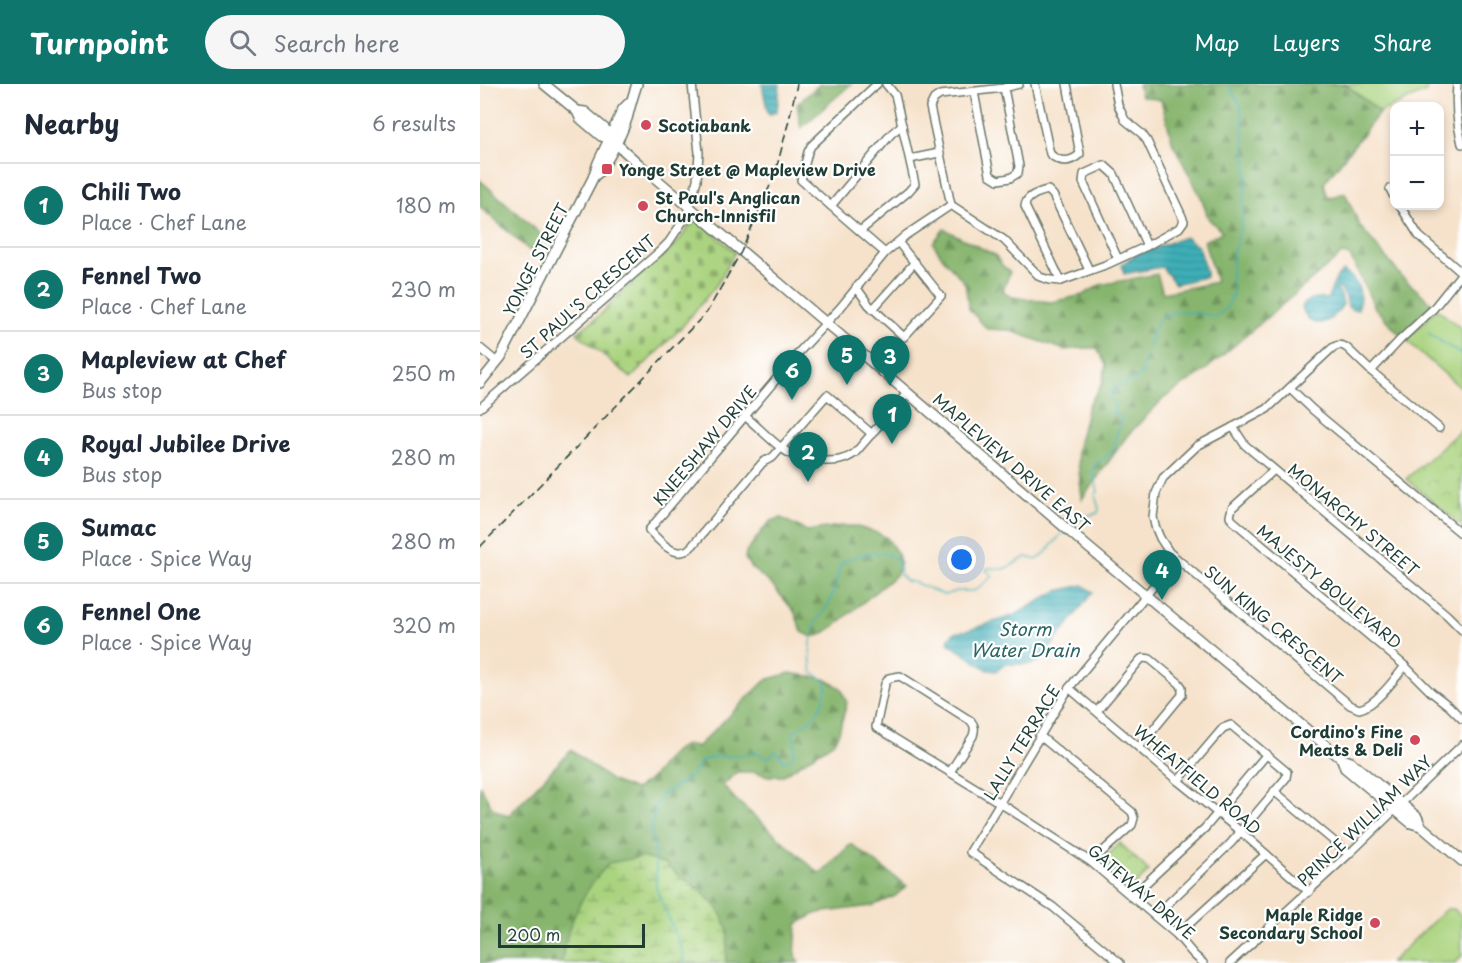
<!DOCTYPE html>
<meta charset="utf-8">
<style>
:root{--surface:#fff;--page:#f6f6f7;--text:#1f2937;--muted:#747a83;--line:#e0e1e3;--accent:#0f766e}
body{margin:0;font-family:"Playpen Sans",sans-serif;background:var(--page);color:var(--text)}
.controls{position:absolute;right:18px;top:18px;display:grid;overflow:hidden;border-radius:12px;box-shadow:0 3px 9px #0003}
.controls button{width:54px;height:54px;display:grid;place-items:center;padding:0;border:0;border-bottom:2px solid var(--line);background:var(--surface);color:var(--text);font:30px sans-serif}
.scale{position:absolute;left:18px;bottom:15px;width:147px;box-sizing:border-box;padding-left:6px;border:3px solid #1f3d34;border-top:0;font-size:16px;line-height:21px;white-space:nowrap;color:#1f3d34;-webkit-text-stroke:4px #fff;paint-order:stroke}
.you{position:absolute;left:482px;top:476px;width:21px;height:21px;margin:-15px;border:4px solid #fff;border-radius:50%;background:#1a73e8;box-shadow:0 0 0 9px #1a73e833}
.badge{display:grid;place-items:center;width:39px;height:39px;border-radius:50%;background:var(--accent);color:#fff;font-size:20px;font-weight:700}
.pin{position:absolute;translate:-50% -50px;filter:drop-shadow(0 2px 3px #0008)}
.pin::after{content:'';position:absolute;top:32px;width:21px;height:18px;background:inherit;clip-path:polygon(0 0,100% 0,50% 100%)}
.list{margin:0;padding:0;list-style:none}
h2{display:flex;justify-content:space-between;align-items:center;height:78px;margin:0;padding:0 24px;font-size:26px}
h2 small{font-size:20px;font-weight:400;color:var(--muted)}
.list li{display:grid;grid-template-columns:39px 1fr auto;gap:18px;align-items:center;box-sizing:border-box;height:84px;padding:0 24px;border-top:2px solid var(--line)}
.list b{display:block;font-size:22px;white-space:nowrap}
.list p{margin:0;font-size:20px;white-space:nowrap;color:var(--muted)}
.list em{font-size:20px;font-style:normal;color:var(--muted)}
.icon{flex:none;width:33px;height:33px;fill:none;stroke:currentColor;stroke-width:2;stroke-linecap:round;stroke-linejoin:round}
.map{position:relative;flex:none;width:982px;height:879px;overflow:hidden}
header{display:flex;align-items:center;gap:36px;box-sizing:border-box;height:84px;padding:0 30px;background:var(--accent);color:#fff}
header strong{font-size:28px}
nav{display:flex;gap:33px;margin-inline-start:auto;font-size:21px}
.search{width:420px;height:54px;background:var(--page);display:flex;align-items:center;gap:15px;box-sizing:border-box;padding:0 21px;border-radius:33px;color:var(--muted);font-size:22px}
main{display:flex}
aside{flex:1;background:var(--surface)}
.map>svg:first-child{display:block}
</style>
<header>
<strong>Turnpoint</strong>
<div class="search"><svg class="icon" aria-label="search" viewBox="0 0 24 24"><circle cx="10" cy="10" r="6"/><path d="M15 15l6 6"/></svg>Search here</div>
<nav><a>Map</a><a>Layers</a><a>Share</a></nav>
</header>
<main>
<aside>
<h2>Nearby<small>6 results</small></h2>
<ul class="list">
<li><span class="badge">1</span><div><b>Chili Two</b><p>Place · Chef Lane</p></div><em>180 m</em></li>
<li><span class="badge">2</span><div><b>Fennel Two</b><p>Place · Chef Lane</p></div><em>230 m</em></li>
<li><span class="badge">3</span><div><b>Mapleview at Chef</b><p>Bus stop</p></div><em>250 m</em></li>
<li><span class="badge">4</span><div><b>Royal Jubilee Drive</b><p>Bus stop</p></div><em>280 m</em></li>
<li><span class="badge">5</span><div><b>Sumac</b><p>Place · Spice Way</p></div><em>280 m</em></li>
<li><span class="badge">6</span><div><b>Fennel One</b><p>Place · Spice Way</p></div><em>320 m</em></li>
</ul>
</aside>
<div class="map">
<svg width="982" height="879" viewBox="0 0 982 879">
<defs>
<pattern id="forest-firs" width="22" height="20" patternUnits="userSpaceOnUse" patternTransform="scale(1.5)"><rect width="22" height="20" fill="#87b56e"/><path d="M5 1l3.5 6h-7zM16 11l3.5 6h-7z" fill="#6e945b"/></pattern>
<pattern id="wetland-marsh" width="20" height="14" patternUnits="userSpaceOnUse" patternTransform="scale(1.5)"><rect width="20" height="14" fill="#aad37f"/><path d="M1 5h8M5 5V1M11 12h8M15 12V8" fill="none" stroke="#8aac69"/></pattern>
<pattern id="cemetery-stones" width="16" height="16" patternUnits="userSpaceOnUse" patternTransform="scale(1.5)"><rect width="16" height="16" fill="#aad37f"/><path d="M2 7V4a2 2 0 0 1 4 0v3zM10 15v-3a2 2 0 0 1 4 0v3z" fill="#8aac69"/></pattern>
<pattern id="park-crowns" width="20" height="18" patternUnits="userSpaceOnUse" patternTransform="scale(1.5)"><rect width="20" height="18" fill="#aad37f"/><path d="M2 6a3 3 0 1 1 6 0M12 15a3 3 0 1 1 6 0" fill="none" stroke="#8aac69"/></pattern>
<pattern id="water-rules" width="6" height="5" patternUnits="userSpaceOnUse" patternTransform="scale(1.5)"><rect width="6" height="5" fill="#3eafb7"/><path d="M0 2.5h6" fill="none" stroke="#339096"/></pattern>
</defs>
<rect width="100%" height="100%" fill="#fff"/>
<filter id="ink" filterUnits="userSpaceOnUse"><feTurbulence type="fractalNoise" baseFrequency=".0167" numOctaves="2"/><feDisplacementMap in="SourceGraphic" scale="12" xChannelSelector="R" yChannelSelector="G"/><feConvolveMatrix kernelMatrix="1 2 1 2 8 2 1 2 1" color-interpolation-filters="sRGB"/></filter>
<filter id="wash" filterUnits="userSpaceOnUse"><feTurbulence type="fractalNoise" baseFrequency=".008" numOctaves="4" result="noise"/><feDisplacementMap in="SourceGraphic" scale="24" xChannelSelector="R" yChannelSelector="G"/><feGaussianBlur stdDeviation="1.35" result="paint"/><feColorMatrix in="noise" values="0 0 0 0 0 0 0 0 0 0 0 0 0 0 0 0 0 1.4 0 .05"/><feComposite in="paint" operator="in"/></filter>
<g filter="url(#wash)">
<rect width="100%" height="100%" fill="#f6e2cb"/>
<!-- grass -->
<g fill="#aad37f" stroke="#64885a" stroke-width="1.5">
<polygon points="865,0 947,0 946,8 900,28"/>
<polygon points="957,225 982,245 982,305 926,256"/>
<polygon points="966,825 974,825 982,833 982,872 975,879 910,879"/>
</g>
<!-- forest -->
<g fill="url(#forest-firs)" stroke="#537951" stroke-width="1.5">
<polygon points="340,0 371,0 321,44 317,20"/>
<polygon points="658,0 865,0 900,28 844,99 848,114 865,109 880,142 922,193 953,220 920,251 895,224 870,172 862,170 723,288 684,314 647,352 602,415 597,366 608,322 622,300 626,281 617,264 600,264 585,266 528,246 507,245 489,225 485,199 463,174 453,159 464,145 515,171 522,181 530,188 523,207 532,213 571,218 603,211 620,201 677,190 683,209 736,198 724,157 742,148 728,134 722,115 693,60 681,16 661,12"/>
<polygon points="0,96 65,154 51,168 0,123"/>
<polygon points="301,434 327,447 360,442 374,442 398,449 407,454 418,470 420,478 417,490 352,544 341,551 332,553 322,548 314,527 290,499 271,484 265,474 266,468 285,443 291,437"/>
<path d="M310,589L345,595L361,604L367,619L359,648L354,658L302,692H289L273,688H257L243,701L255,715L340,790L371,760L427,802L415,812L392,822L337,829L317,840L315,872L319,879H0V701L13,725L28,732L91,666L132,697L155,706C160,702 166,699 171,694C182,683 198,653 217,663L286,596Z"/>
</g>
<!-- wetland -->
<path fill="url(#wetland-marsh)" stroke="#64885a" stroke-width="1.5" d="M162,773L186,780L202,795L219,805L238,824L248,846L246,879H82C84,852 96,823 111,801C116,793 123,786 129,779Z"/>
<!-- cemetery -->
<polygon fill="url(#cemetery-stones)" stroke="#64885a" stroke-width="1.5" points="217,135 255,168 238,199 201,244 151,294 97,249 121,230 146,204 199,157 212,137"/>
<!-- park -->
<g fill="url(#park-crowns)" stroke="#64885a" stroke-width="1.5">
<polygon points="982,345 982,442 926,395"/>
<polygon points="640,759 669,787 651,805 622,777"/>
</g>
<!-- water -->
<g fill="url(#water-rules)" stroke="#2e7676" stroke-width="1.5">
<polygon points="282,0 300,0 297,27 291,30 288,30"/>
<polygon points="705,153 718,162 726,188 726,193 695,200 682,183 644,190 642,180 653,172"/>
<path d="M864,187C879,198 883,207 878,225L873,226L868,223L866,213L859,203L857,206L861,211L863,220C852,239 831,250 822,223C828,213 837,213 847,215C853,206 853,193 864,187Z"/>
<polygon points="603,501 613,508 560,577 551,580 525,580 517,587 508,586 468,559 469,554 474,549 489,546 535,531 577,507"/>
</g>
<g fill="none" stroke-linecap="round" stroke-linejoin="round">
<!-- stream -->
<g stroke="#3eafb7" stroke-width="1.5">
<polyline points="948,249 982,271"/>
<path d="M596,439L606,432L618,429L619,425L615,411L618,408L615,394L612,388L616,380L636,365C633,349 641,348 641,333L638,331L633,330C632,326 634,324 634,320C633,314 630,314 631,307L648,297L656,296L660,291L663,290C661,279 666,272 669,263C671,257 671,250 674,244C685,219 715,229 737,233L747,223L753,209L751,192L753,169L761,143L767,90L761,22L751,6L752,0"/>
<path d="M205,879L203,868L176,804V777L171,745L175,724L182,711L211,692L221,677L232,673L254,672L278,668L284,674H288L296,667L305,678L313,672L315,659L313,648L332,635L342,621L347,602L346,598L332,588C329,572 330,552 337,537C340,531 345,527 348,521C355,509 357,494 360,480C376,470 399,464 416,474L421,492L426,497L436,499L464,511L478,507H494L513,492L506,486L508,484L525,485L546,473L557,476L565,469L583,448"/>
</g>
</g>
</g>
<g filter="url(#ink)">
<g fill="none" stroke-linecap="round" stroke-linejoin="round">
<!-- minor casing -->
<g stroke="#6a7769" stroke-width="10">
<g id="minor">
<polyline points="397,0 331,62 328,68 321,96 405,169"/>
<path d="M555,0L570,70C580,79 590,79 600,70L587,0"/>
<path d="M977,0C975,20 977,40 982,60"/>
<polyline points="494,8 510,91 518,96 530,94 538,89 539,82 524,4"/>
<polyline points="430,75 459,69"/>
<polyline points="910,105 914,113"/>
<polyline points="471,121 524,156 560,193 570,196 581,197 628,180 667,162 699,144 704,137 700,128 667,57 662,50 645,36 638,21 634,0"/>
<polyline points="471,121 450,23 454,15 460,11 524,4 539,0"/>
<polyline points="351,122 411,50 422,41"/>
<polyline points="920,122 939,152 982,189"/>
<polyline points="380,147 428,108 435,100 416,15 415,11 406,0"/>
<polyline points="638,175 603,98 604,90 624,81 634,90 667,162"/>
<path d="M581,197L545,122C546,112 559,108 568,106L573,111L609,186"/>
<polyline points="376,203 389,221 424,253 461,212 418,158"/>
<polyline points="393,225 435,178"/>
<polyline points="0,264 17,278"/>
<polyline points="891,287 920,256 953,225 982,189"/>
<polyline points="810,304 833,326 982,450"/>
<polyline points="0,324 179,168 189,158 207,131 217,96 219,69 212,0"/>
<path d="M266,333C281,345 301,368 319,374C327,376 335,377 343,377C356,377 364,377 375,369L427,309"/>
<polyline points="753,343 765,361 967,531 982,546"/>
<path d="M392,350L347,311L293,373L283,378L213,461C211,463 207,467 205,467C192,473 177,454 169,446L320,267L360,224L405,169L426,151L471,121"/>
<polyline points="794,386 752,424 750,432 752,436 925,582 951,608 969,622 982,635"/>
<path d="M925,582C915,595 895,622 879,625L870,621L689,468L680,454L675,442L673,433L676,409L683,394L717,362L787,325L850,266C855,261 860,259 867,264L891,287L959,344"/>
<polyline points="589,604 698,697 760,747 829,808"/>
<polyline points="617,627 661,575 664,574 670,575 699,599 702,603 702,611 659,663"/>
<polyline points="559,652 565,656 652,728 654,734 652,741 611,778"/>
<path d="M470,688L493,652C495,645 495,642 491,637L420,592L409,594L405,600L396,643L520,719L611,778L697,851L714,871L723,879"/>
<polyline points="794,707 869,770"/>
<polyline points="651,813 725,744 787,670"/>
<polyline points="675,832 751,759 806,694 807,688 751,641 743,644 698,697"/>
<polyline points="697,851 786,770"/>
<polyline points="640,879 573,823 490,768 589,604 696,475"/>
<polyline points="750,879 869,770 982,661"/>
</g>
</g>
<!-- major casing -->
<g stroke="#6a7769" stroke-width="12">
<g id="major">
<polyline points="64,0 97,27 100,34 121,52 131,55"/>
<polyline points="97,27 105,28 125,45 131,55 161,82 305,204 609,464 862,675 871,678 937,733 941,742"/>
<path d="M117,90C128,78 146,43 149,27C151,18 154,9 157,0"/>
<polyline points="0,299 21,273 113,94 118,79 143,25 150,18"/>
<polyline points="862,675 865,684 931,739 941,742 982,777"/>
</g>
</g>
<!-- minor -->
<use href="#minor" stroke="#fff" stroke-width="7"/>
<!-- major -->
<use href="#major" stroke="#fff" stroke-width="9"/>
<!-- rail -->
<polyline stroke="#1f3d34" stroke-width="1.5" stroke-dasharray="9 4.5" stroke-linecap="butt" points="0,463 227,228 261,168 295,90 308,40 317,0"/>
</g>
</g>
<!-- markers -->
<g fill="#d1495b" stroke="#fff" stroke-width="2">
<circle cx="166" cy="41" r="6"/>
<rect x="121" y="79" width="12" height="12" rx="3"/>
<circle cx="163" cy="122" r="6"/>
<circle cx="935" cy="656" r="6"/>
<circle cx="895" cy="839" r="6"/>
</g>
<g text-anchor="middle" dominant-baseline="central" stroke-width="4.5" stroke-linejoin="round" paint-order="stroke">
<!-- poi labels -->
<g font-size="16" font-weight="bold" fill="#1f3d34" stroke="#fff" text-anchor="start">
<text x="178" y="41">Scotiabank</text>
<text x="139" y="85">Yonge Street @ Mapleview Drive</text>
<text x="175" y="113">St Paul's Anglican<tspan x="175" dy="18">Church-Innisfil</tspan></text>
<text x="923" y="647" text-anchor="end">Cordino's Fine<tspan x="923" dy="18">Meats &amp; Deli</tspan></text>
<text x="883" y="830" text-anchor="end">Maple Ridge<tspan x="883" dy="18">Secondary School</tspan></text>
</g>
<!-- street labels -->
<g font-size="16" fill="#1f3d34" stroke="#fff">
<text transform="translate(55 175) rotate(-63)">YONGE STREET</text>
<text transform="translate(107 212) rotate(-42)">ST PAUL'S CRESCENT</text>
<text transform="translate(224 361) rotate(-50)">KNEESHAW DRIVE</text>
<text transform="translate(532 378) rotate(41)">MAPLEVIEW DRIVE EAST</text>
<text transform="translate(874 435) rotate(40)">MONARCHY STREET</text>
<text transform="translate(850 502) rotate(40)">MAJESTY BOULEVARD</text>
<text transform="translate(794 540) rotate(40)">SUN KING CRESCENT</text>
<text transform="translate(541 658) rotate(-59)">LALLY TERRACE</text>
<text transform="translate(718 695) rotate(40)">WHEATFIELD ROAD</text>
<text transform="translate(884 736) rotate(-44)">PRINCE WILLIAM WAY</text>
<text transform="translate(662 807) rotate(41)">GATEWAY DRIVE</text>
</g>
<!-- water labels -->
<g font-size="18" font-style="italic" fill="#2a6562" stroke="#fff">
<text x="545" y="544">Storm<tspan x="545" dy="21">Water Drain</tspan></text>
</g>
</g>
</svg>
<div class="controls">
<button>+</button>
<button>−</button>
</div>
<div class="scale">200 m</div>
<div class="you"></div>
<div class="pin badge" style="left:412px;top:360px">1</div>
<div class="pin badge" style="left:328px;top:398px">2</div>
<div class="pin badge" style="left:410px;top:302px">3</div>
<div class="pin badge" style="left:682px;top:516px">4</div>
<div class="pin badge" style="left:367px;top:301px">5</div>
<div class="pin badge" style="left:312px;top:316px">6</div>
</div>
</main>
